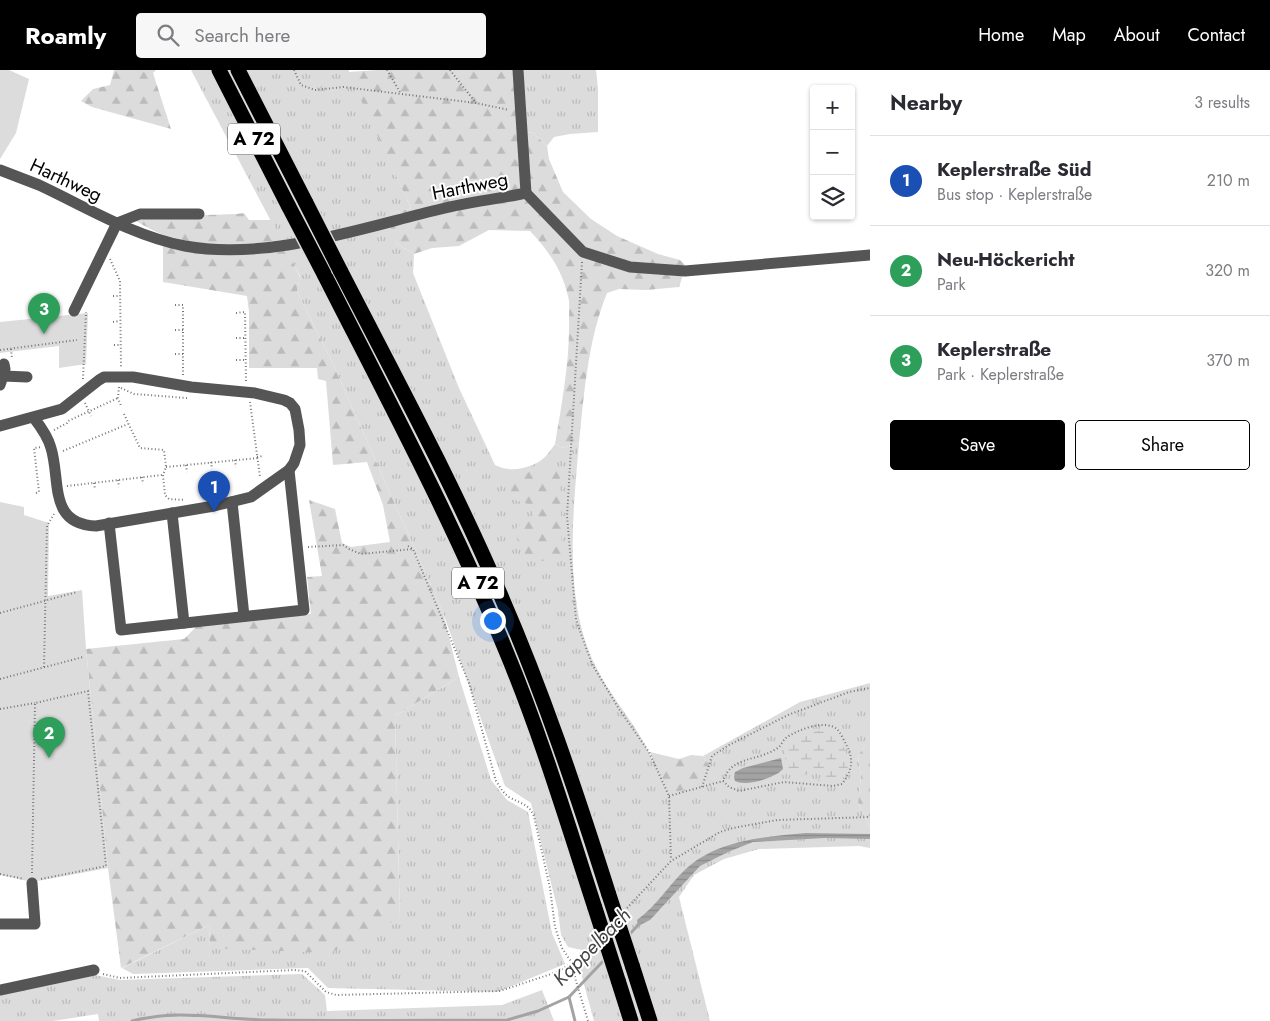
<!DOCTYPE html>
<meta charset="utf-8">
<style>
:root{--surface:#fff;--page:#f7f7f7;--text:#2b2b33;--muted:#7c7c81;--line:#e1e1e2;--accent:#000}
body{margin:0;font-family:Jost,sans-serif;background:var(--page);color:var(--text)}
.controls{position:absolute;right:15px;top:15px;display:grid;overflow:hidden;border-radius:5px;box-shadow:0 1px 4px #0004}
.controls button{width:45px;height:45px;display:grid;place-items:center;padding:0;border:0;border-bottom:1px solid var(--line);background:var(--surface);color:var(--text);font:25px sans-serif}
.you{position:absolute;left:492px;top:550px;width:18px;height:18px;margin:-12px;border:4px solid #fff;border-radius:50%;background:#1a73e8;box-shadow:0 0 0 8px #1a73e833}
.badge{display:grid;place-items:center;width:32px;height:32px;border-radius:50%;background:var(--accent);color:#fff;font-size:16px;font-weight:700}
.pin{position:absolute;translate:-50% -41px;filter:drop-shadow(0 1px 2px #0008)}
.pin::after{content:'';position:absolute;top:26px;width:18px;height:15px;background:inherit;clip-path:polygon(0 0,100% 0,50% 100%)}
.list{margin:0;padding:0;list-style:none}
h2{display:flex;justify-content:space-between;align-items:center;height:65px;margin:0;padding:0 20px;font-size:21px}
h2 small{font-size:16px;font-weight:400;color:var(--muted)}
.list li{display:grid;grid-template-columns:32px 1fr auto;gap:15px;align-items:center;box-sizing:border-box;height:90px;padding:0 20px;border-top:1px solid var(--line)}
.list b{display:block;font-size:19px;white-space:nowrap}
.list p{margin:0;font-size:16px;white-space:nowrap;color:var(--muted)}
.list em{font-size:16px;font-style:normal;color:var(--muted)}
.actions{display:flex;gap:10px;padding:15px 20px}
.actions a{flex:1;padding:11px 0;border:1px solid var(--accent);border-radius:5px;text-align:center;font-size:18px;color:var(--accent)}
.actions .main{background:var(--accent);color:#fff}
.icon{flex:none;width:28px;height:28px;fill:none;stroke:currentColor;stroke-width:2;stroke-linecap:round;stroke-linejoin:round}
.map{position:relative;flex:none;width:870px;height:951px;overflow:hidden}
header{display:flex;align-items:center;gap:30px;box-sizing:border-box;height:70px;padding:0 25px;background:var(--accent);color:#fff}
header strong{font-size:24px}
nav{display:flex;gap:28px;margin-inline-start:auto;font-size:18px}
.search{width:350px;height:45px;background:var(--page);display:flex;align-items:center;gap:12px;box-sizing:border-box;padding:0 18px;border-radius:5px;color:var(--muted);font-size:19px}
main{display:flex}
aside{flex:1;background:var(--surface)}
.map>svg:first-child{display:block}
</style>
<header>
<strong>Roamly</strong>
<div class="search"><svg class="icon" aria-label="search" viewBox="0 0 24 24"><circle cx="10" cy="10" r="6"/><path d="M15 15l6 6"/></svg>Search here</div>
<nav><a>Home</a><a>Map</a><a>About</a><a>Contact</a></nav>
</header>
<main>
<div class="map">
<svg width="870" height="951" viewBox="0 0 870 951">
<defs>
<pattern id="grass-tufts" width="24" height="20" patternUnits="userSpaceOnUse" patternTransform="scale(1.25)"><rect width="24" height="20" fill="#dcdcdc"/><path d="M3 7l-1-3M5 7V3M7 7l1-3M15 17l-1-3M17 17v-4M19 17l1-3" fill="none" stroke="#bbb"/></pattern>
<pattern id="forest-firs" width="22" height="20" patternUnits="userSpaceOnUse" patternTransform="scale(1.25)"><rect width="22" height="20" fill="#dcdcdc"/><path d="M5 1l3.5 6h-7zM16 11l3.5 6h-7z" fill="#bbb"/></pattern>
<pattern id="wetland-marsh" width="20" height="14" patternUnits="userSpaceOnUse" patternTransform="scale(1.25)"><rect width="20" height="14" fill="#dcdcdc"/><path d="M1 5h8M5 5V1M11 12h8M15 12V8" fill="none" stroke="#bbb"/></pattern>
<pattern id="water-rules" width="6" height="5" patternUnits="userSpaceOnUse" patternTransform="scale(1.25)"><rect width="6" height="5" fill="#a3a3a3"/><path d="M0 2.5h6" fill="none" stroke="#8b8b8b"/></pattern>
</defs>
<rect width="100%" height="100%" fill="#fff"/>
<!-- grass -->
<g fill="url(#grass-tufts)">
<path d="M191,0H349V2L411,138L387,145L397,174L414,184L413,203L459,318L495,395C510,403 532,399 545,387C549,383 552,378 555,374L562,378L579,373C573,443 563,530 595,595C612,630 641,659 654,694H708L703,686L800,632L870,613V675H865L858,686L861,707L858,733L870,757V778L859,776L759,779L724,789L694,805L679,827L710,951H594L580,900L586,886L582,880L568,877L561,865L558,841L531,733L505,716L443,543L333,294L297,221L300,206Z"/>
<polygon points="516,0 596,0 598,18 598,62 570,64 554,67 547,76 532,62 520,64"/>
<polygon points="459,607 491,710 507,730 528,742 552,863 565,894 497,922 328,918 308,898 133,904 122,898 209,855 210,878 400,848 395,646"/>
<polygon points="90,904 120,910 302,904 325,925 327,941 502,935 542,920 554,951 99,951 98,944 53,951 0,951 0,925"/>
</g>
<!-- forest -->
<g fill="url(#forest-firs)">
<polygon points="114,0 156,0 153,3 171,59 92,37 81,31 93,19 110,15"/>
<path d="M378,0H516L521,64L532,62L547,76L549,89L563,122L591,149L617,166L658,184L680,190L686,196L679,217L646,220L619,219L607,223C588,270 584,323 579,373L562,378L555,374C562,333 570,290 569,249C569,241 570,233 568,226C562,200 548,180 530,161L489,160L459,176L432,178L414,184L397,174L386,145L411,138L348,2Z"/>
<path d="M244,143L249,150H271L282,170C244,176 202,177 164,165C155,162 145,156 136,151L151,147L236,144Z"/>
<path d="M163,176C204,181 246,189 287,180L300,207L297,221L333,294L443,543L459,607L395,646L400,848L330,883L210,878L209,855L121,898L108,798L86,579L184,569L197,556L311,544L307,507L322,506L309,430L335,439L342,473L351,477L390,472L383,435L367,392L333,395L326,311L318,309L317,298H249V242L247,226L163,212Z"/>
<path d="M560,398L562,490C549,493 528,492 520,478C517,473 517,464 516,458L533,446L531,435L512,429L508,417V405Z"/>
<polygon points="865,675 870,675 870,757 858,733 861,707 858,686"/>
<polygon points="650,682 679,689 691,685 703,686 708,694 706,706 692,718 672,722 654,694"/>
</g>
<!-- wetland -->
<path fill="url(#wetland-marsh)" d="M816,661C821,661 827,660 832,663C841,667 849,686 848,696C847,700 845,704 844,707L834,711H814L826,705L822,700L807,705L792,706C784,696 784,685 786,672L800,666Z"/>
<!-- garden -->
<g fill="#dcdcdc">
<polygon points="0,0 9,0 29,9 16,63 0,89"/>
<polygon points="88,243 86,294 59,298 59,276 0,283 0,252"/>
<polygon points="0,432 24,437 24,445 49,453 48,526 82,520 86,579 108,798 32,812 0,805"/>
</g>
<!-- water -->
<g fill="url(#water-rules)">
<path d="M781,688L783,699C775,708 746,717 735,711L734,707L735,702L743,698Z"/>
<path d="M806,763L870,764V769L825,768L753,772L728,782L700,796L650,850L638,856L637,850C657,836 670,813 688,797C721,769 765,767 806,763Z"/>
</g>
<g fill="none" stroke-linecap="round" stroke-linejoin="round">
<!-- stream -->
<g stroke="#a3a3a3" stroke-width="3">
<polyline points="627,867 640,853"/>
<polyline points="569,927 575,951"/>
<path d="M132,951C182,938 222,950 272,950C350,951 429,950 507,950L538,941L569,927L607,887"/>
</g>
<!-- highway casing -->
<g stroke="#dbdbdb" stroke-width="18">
<g id="highway">
<polyline points="219,0 289,137"/>
<polyline points="238,0 306,133"/>
<path d="M340,200C394,305 451,410 498,519C542,619 576,721 609,825"/>
<path d="M324,204C387,328 453,452 506,581C541,665 567,752 595,838"/>
<polyline points="632,895 650,951"/>
<polyline points="618,910 631,951"/>
</g>
</g>
<!-- path -->
<g stroke="#777" stroke-width="2" stroke-dasharray="1 2.5" stroke-linecap="butt">
<polyline points="294,0 301,15 315,20 343,17 476,33 509,40"/>
<polyline points="387,0 401,24"/>
<polyline points="450,0 476,33"/>
<polyline points="110,189 120,211 121,297"/>
<polyline points="582,192 567,446 576,550 592,594 619,639 649,682 669,726 671,790"/>
<polyline points="113,226 120,226"/>
<polyline points="175,235 183,235 183,306"/>
<polyline points="236,243 245,242 246,312"/>
<polyline points="113,252 120,251"/>
<polyline points="175,260 183,260"/>
<polyline points="236,268 246,268"/>
<polyline points="114,275 121,275"/>
<polyline points="11,279 12,289"/>
<polyline points="0,280 77,270"/>
<polyline points="175,284 183,284"/>
<polyline points="236,290 246,290"/>
<polyline points="83,309 86,242"/>
<polyline points="119,317 118,328 121,336"/>
<polyline points="121,318 134,324 187,328"/>
<polyline points="250,332 260,407"/>
<polyline points="85,333 91,346"/>
<polyline points="124,344 140,378 164,380 166,397 163,405 165,425 169,429 185,430"/>
<polyline points="54,360 67,353 68,351 118,328"/>
<polyline points="63,381 128,354"/>
<polyline points="257,387 264,386"/>
<polyline points="235,390 236,397"/>
<polyline points="211,392 212,399"/>
<polyline points="186,395 187,402"/>
<polyline points="166,397 258,388"/>
<polyline points="142,407 143,414"/>
<polyline points="118,410 119,417"/>
<polyline points="94,413 95,419"/>
<polyline points="67,416 162,405"/>
<polyline points="36,423 39,422 34,378 41,377"/>
<path d="M408,476L413,479L469,613L496,711C500,717 503,723 509,727C521,734 528,733 534,746L550,818L555,857L562,878L572,893L576,911L588,951"/>
<polyline points="308,477 343,475 349,479 361,484 413,479"/>
<polyline points="0,543 77,522"/>
<polyline points="44,597 47,456 54,444"/>
<polyline points="0,609 83,587"/>
<polyline points="0,639 35,633"/>
<polyline points="702,717 712,686 729,675 788,645 849,622 870,618"/>
<path d="M669,726L723,711L729,717L739,721L784,712L833,716L842,714C852,701 854,690 847,676C844,671 841,663 837,659C824,649 797,660 786,668C782,671 781,677 776,679C758,691 731,686 723,711"/>
<polyline points="32,803 35,633 88,621 106,796 41,809"/>
<polyline points="0,804 24,809"/>
<polyline points="627,838 671,791 720,762 733,758 777,750 870,747"/>
<polyline points="103,904 120,908 294,900 305,901 326,922 336,925 500,921 557,902 572,893 593,874"/>
</g>
<!-- minor -->
<g stroke="#555" stroke-width="11">
<polyline points="518,0 526,123"/>
<path d="M0,100C13,105 26,110 39,115C86,137 133,166 185,176C268,191 361,158 441,139C469,132 498,129 526,123"/>
<polyline points="526,123 583,182 630,197 685,201 870,185"/>
<polyline points="74,241 117,153 140,144 199,144"/>
<polyline points="3,306 5,299 4,294"/>
<polyline points="0,315 3,306 27,307"/>
<path d="M0,356L62,339L99,310L104,307H133L191,317L255,323L284,330L290,333L295,339L299,360L300,375L294,393L289,400L251,427L214,436L96,456C48,454 61,411 51,378C48,367 41,357 34,348"/>
<polyline points="232,432 244,546"/>
<polyline points="172,443 184,553"/>
<polyline points="109,453 121,560 304,540 289,400"/>
<polyline points="0,854 35,854 32,813"/>
<polyline points="0,920 94,900"/>
</g>
<!-- highway -->
<use href="#highway" stroke="#000" stroke-width="15"/>
<!-- highway-bridge casing -->
<g stroke="#dbdbdb" stroke-width="18" stroke-linecap="butt">
<g id="highway-bridge">
<polyline points="306,133 340,200"/>
<polyline points="289,137 324,204"/>
<polyline points="609,825 632,895"/>
<polyline points="595,838 618,910"/>
</g>
</g>
<!-- highway-bridge -->
<use href="#highway-bridge" stroke="#000" stroke-width="15"/>
</g>
<g text-anchor="middle" dominant-baseline="central" stroke-width="4" stroke-linejoin="round" paint-order="stroke">
<!-- shield labels -->
<g fill="#fff" stroke="#4c4c4c" stroke-width="1">
<rect x="228" y="53.5" width="52" height="31" rx="4"/>
<rect x="452" y="497.5" width="52" height="31" rx="4"/>
</g>
<g font-size="18" font-weight="bold" fill="#000">
<text x="254" y="69">A 72</text>
<text x="478" y="513">A 72</text>
</g>
<!-- street labels -->
<g font-size="19" fill="#000" stroke="#fff">
<text transform="translate(66 110) rotate(25)">Harthweg</text>
<text transform="translate(470 116) rotate(-11)">Harthweg</text>
</g>
<!-- water labels -->
<g font-size="20" font-style="italic" fill="#444" stroke="#fff">
<text transform="translate(592 877) rotate(-45)">Kappelbach</text>
</g>
</g>
</svg>
<div class="controls">
<button>+</button>
<button>−</button>
<button><svg class="icon" aria-label="layers" viewBox="0 0 24 24"><path d="M12 4l9 5-9 5-9-5zM3 14l9 5 9-5"/></svg></button>
</div>
<div class="you"></div>
<div class="pin badge" style="left:214px;top:442px;background:#1a4fb4">1</div>
<div class="pin badge" style="left:49px;top:688px;background:#2e9e5b">2</div>
<div class="pin badge" style="left:44px;top:264px;background:#2e9e5b">3</div>
</div>
<aside>
<h2>Nearby<small>3 results</small></h2>
<ul class="list">
<li><span class="badge" style="background:#1a4fb4">1</span><div><b>Keplerstraße Süd</b><p>Bus stop · Keplerstraße</p></div><em>210 m</em></li>
<li><span class="badge" style="background:#2e9e5b">2</span><div><b>Neu-Höckericht</b><p>Park</p></div><em>320 m</em></li>
<li><span class="badge" style="background:#2e9e5b">3</span><div><b>Keplerstraße</b><p>Park · Keplerstraße</p></div><em>370 m</em></li>
</ul>
<div class="actions"><a class="main">Save</a><a>Share</a></div>
</aside>
</main>
